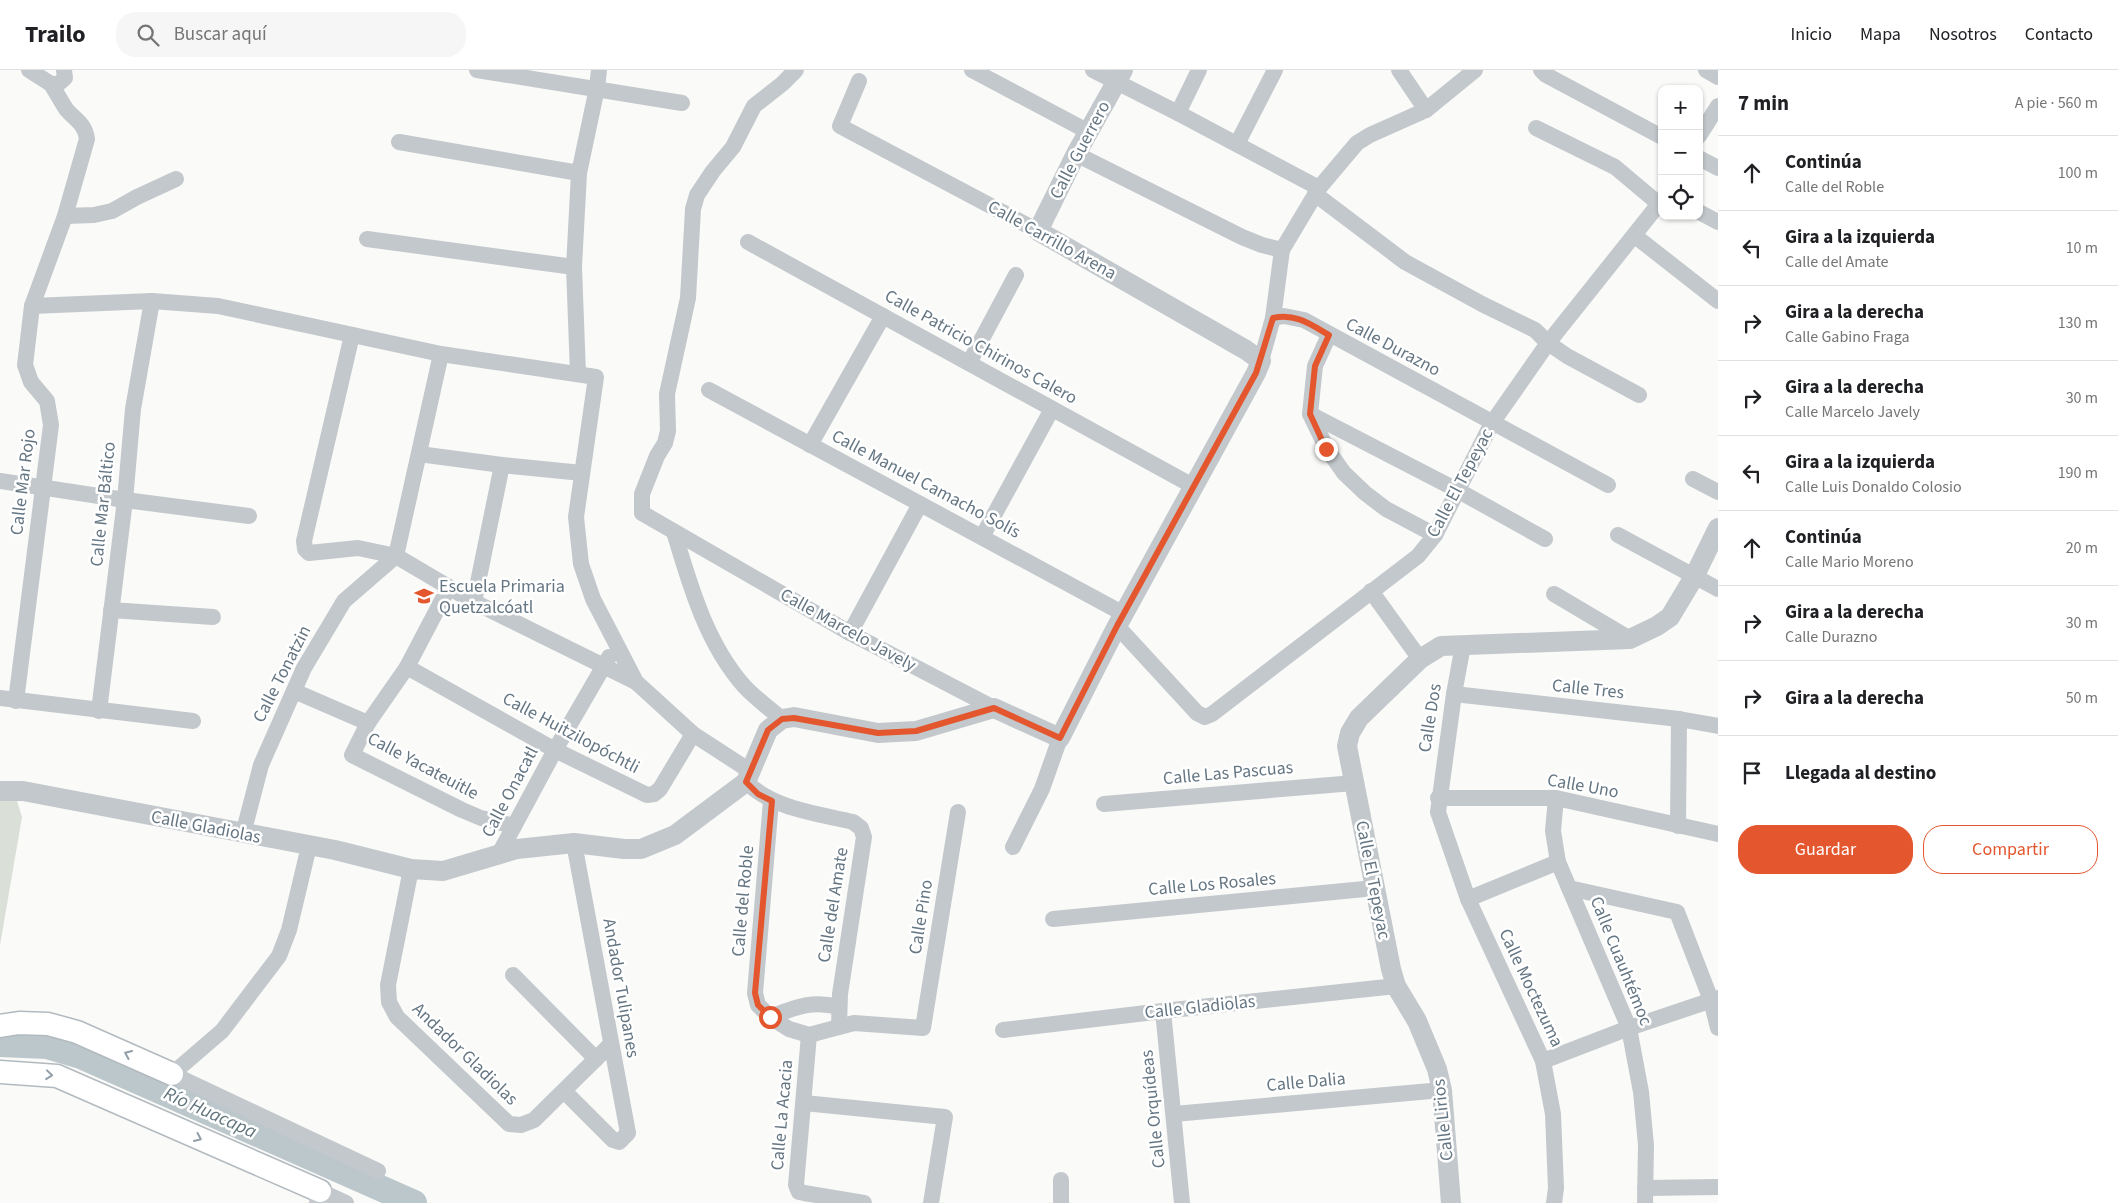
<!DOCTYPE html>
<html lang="es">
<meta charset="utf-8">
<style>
:root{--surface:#fff;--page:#f6f6f6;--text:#202124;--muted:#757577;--line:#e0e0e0;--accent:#e4572e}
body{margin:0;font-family:"Source Sans 3",sans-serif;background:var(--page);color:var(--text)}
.controls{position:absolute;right:15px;top:15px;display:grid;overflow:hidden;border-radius:10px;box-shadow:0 1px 4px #0004}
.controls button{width:45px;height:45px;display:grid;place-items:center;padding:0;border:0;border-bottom:1px solid var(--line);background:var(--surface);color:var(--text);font:25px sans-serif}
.stop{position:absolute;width:15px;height:15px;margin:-11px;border:4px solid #e4572e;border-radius:50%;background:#fff}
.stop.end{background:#e4572e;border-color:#fff;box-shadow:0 1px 5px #0008}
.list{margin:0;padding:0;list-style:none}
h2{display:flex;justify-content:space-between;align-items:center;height:65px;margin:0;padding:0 20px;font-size:21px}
h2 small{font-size:16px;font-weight:400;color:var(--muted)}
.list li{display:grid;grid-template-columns:32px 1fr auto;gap:15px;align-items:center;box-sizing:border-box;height:75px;padding:0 20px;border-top:1px solid var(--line)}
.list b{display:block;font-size:19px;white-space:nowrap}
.list p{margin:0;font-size:16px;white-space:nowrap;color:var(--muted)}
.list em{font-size:16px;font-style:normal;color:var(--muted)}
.actions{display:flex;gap:10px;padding:15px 20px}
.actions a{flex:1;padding:11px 0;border:1px solid var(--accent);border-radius:20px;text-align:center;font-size:18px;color:var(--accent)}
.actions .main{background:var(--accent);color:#fff}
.icon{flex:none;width:28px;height:28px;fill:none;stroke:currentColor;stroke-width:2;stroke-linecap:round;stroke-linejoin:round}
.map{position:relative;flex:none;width:1718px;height:1133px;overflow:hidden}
header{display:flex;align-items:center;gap:30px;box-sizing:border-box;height:70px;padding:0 25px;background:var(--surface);border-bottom:1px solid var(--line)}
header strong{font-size:24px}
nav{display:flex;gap:28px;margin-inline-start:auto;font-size:18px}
.search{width:350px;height:45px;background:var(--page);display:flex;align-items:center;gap:12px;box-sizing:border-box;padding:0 18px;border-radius:20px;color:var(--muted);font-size:19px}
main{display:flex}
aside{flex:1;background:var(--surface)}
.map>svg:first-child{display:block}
</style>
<header>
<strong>Trailo</strong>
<div class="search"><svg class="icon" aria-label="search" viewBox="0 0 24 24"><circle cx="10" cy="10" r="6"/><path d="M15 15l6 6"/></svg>Buscar aquí</div>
<nav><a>Inicio</a><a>Mapa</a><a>Nosotros</a><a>Contacto</a></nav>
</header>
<main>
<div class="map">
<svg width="1718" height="1133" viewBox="0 0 1718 1133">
<rect width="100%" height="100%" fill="#fafaf8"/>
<!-- green -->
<polygon fill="#dadfd7" points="0,718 13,718 22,747 0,875"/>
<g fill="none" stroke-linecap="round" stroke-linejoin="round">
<!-- river -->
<polyline stroke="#bbc7cb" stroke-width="26" points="0,974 47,976 81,986 414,1133"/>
<!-- secondary casing -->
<g stroke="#b3babf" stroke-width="25">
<g id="secondary">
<polyline points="0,956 19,953 48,954 77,962 172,1004"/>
<polyline points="0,1002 57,1006 320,1121"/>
</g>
</g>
<!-- minor -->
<g stroke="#c3c8cc" stroke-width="16">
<polyline points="29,0 51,14 58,14 65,8 64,0"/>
<polyline points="477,0 682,33"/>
<polyline points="796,0 782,14 754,36 733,77 713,101 697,125 693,139 688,228 667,324 668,361 665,373 657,386 642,424 642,443 850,563 994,638"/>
<polyline points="972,0 1089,62"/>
<polyline points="1093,0 1178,43 1319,118"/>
<polyline points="1399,0 1426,40"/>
<polyline points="1541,0 1546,5 1662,67"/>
<polyline points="1706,0 1718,7"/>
<polyline points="859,11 840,56 1038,161"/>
<polyline points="1178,43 1199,0"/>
<polyline points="1536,58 1615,97 1659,134"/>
<polyline points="1699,66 1718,36"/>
<polyline points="399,72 579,103"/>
<polyline points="1237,74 1275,0"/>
<polyline points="1076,84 1242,167 1262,175 1282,180"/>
<polyline points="1699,88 1718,98"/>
<polyline points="1315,124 1405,192 1482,234 1535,260 1548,273 1567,286 1639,325"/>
<polyline points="1699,142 1718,152"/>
<polyline points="65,146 94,145 112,141 137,127 176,109"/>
<polyline points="1635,166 1718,231"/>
<polyline points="367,169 574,197"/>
<polyline points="748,172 1193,416"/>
<polyline points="32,236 152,231 218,236 441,284 596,307 576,447 581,494 593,529 636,612 693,664 750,701"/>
<polyline points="1273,248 1284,246 1304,250 1608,415"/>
<polyline points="352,265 304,471 305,479 309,483 358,478 396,486 474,532 636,612"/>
<polyline points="1329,265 1315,296 1310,344 1327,379 1344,403 1365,423 1386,439 1435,465"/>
<polyline points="1261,291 1273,248 1282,180 1319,118 1357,73 1370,65 1426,40 1475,0"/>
<polyline points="969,293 1016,205"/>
<polyline points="578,304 574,197 579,103 597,18 599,0"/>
<polyline points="709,320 1124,544"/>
<polyline points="1310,344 1457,420 1545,469"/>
<polyline points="810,375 883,246"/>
<polyline points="419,384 502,395 582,403"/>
<polyline points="1693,409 1718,422"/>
<polyline points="0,411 125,430 249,446"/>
<path d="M674,462C690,515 706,573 744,616C755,628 770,639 782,649"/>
<polyline points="1618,465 1718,519"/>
<polyline points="982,467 1052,339"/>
<polyline points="396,486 441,284"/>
<polyline points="449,517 407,597 368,653 352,685 462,740 481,748 514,756"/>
<polyline points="1371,521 1420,589"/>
<polyline points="1554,524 1630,569"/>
<polyline points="474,532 502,395"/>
<polyline points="111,540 213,547"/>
<polyline points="1117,556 1197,643 1205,647 1212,644 1418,486 1435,465 1492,353 1548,273 1662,130"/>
<polyline points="850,563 920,434"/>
<polyline points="1463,575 1454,624 1438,742 1468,829 1543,991 1553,1044 1556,1118 1554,1133"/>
<polyline points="407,597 555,680 647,725 654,724 660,719 693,664"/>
<polyline points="294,621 368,653"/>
<polyline points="1454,624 1679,649 1718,656"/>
<polyline points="0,628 193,651"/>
<path d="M16,631L51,355L47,331L31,312L25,295L32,236L65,146L87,69C85,53 75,50 66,39C61,31 56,22 51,14"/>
<polyline points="99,641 125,430 133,339 152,231"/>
<path d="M746,712C774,739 815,743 853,752L861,758L864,767L840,924L839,956"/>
<polyline points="1438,728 1556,728 1718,764"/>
<polyline points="1556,728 1553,761 1558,792 1629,958 1641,1022 1646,1075 1645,1133"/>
<polyline points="771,731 755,923 758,935 770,947 789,959 809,965 854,953 923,958 958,742"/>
<polyline points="1104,734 1354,713"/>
<polyline points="1678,756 1679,649"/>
<polyline points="243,764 261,695 304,598 344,531 396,486"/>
<polyline points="309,776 289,860 279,886 222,961 172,1004 378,1101"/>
<polyline points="1013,777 1042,719 1060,668"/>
<polyline points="499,784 555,680 609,587"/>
<polyline points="411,799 388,915 389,932 397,947 509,1054 521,1055 534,1050 611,974"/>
<polyline points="1569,818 1677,842 1711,930 1718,958"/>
<polyline points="1468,829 1558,792"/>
<polyline points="1053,849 1375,818"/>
<polyline points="513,905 596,989"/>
<polyline points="1163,941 1182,1133"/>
<path d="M770,947C796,937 812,930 839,937"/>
<polyline points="1003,960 1163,941 1396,916"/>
<polyline points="809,965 796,1115 799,1122 804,1123 864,1133"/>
<polyline points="1543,991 1629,958 1718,928"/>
<polyline points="564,1021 613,1070 619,1072 628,1063 574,773"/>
<polyline points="804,1033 945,1047 931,1133"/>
<polyline points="1174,1044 1442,1020"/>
<polyline points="1645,1118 1718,1117"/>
<polyline points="317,1133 320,1121 346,1133"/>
<polyline points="1061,1133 1061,1110"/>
</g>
<!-- tertiary -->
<g stroke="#c3c8cc" stroke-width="20">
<polyline points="0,721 23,721 335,780 411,799 443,801 517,779 574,773 624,779 641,779 675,765 746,712 768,660 782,649 794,647 878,663 916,661 994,638 1060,668 1117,556 1256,303 1261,291 1246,280 1038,161 1076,84 1123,0"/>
<polyline points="1451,1133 1442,1020 1437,999 1417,951 1396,916 1391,899 1347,676 1350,663 1359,648 1420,589 1441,576 1630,569 1657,556 1670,547 1694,507 1718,458"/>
</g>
<!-- secondary -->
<use href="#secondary" stroke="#fff" stroke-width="22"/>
</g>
<!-- one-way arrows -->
<defs><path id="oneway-chevron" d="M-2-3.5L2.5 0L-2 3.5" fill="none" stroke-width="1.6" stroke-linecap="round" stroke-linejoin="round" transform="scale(1.25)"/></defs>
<g stroke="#939fa8">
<use href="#oneway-chevron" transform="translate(128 984) rotate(-156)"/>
<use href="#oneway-chevron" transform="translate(49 1005) rotate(6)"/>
<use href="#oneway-chevron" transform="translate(198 1068) rotate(24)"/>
</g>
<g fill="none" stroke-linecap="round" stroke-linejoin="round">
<!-- route -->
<path stroke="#e4572e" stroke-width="6" d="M770,947L758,935L755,923L772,731L758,724L746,712L768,660L782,649L794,648L878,663L916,661L994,638L1060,668L1117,556L1256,303L1273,248C1295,243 1310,254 1329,265L1315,296L1310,344L1326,379"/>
</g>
<!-- icons -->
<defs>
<g id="school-bare" transform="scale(1.5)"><path d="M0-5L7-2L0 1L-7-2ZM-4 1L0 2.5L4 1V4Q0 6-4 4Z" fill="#e4572e" stroke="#fff" stroke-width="2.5" paint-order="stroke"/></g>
</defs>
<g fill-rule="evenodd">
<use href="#school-bare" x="424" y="526"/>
</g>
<g text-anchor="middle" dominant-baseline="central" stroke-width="5" stroke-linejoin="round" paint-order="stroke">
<!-- street labels -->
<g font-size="18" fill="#657683" stroke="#fff">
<text transform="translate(1080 80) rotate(-62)">Calle Guerrero</text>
<text transform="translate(1052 170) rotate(29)">Calle Carrillo Arena</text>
<text transform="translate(981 277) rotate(29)">Calle Patricio Chirinos Calero</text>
<text transform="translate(1393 277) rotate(28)">Calle Durazno</text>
<text transform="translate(23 412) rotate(-83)">Calle Mar Rojo</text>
<text transform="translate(1460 413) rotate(-62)">Calle El Tepeyac</text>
<text transform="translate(926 414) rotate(28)">Calle Manuel Camacho Solís</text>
<text transform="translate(103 434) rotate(-84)">Calle Mar Báltico</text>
<text transform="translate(848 560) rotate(29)">Calle Marcelo Javely</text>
<text transform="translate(282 604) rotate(-63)">Calle Tonatzin</text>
<text transform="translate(1588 619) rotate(6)">Calle Tres</text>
<text transform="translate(1430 648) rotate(-81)">Calle Dos</text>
<text transform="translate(571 663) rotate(28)">Calle Huitzilopóchtli</text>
<text transform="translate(423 696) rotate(28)">Calle Yacateuitle</text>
<text transform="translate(1228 703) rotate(-5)">Calle Las Pascuas</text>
<text transform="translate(1583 716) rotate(10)">Calle Uno</text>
<text transform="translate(510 722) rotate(-62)">Calle Onacatl</text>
<text transform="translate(206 757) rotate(11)">Calle Gladiolas</text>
<text transform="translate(1373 810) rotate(79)">Calle El Tepeyac</text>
<text transform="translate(1212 814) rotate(-5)">Calle Los Rosales</text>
<text transform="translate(743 831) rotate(-85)">Calle del Roble</text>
<text transform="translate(833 835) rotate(-81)">Calle del Amate</text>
<text transform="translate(921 847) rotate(-81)">Calle Pino</text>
<text transform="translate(1621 891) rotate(68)">Calle Cuauhtémoc</text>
<text transform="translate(621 918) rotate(80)">Andador Tulipanes</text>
<text transform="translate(1531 918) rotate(65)">Calle Moctezuma</text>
<text transform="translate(1200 937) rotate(-6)">Calle Gladiolas</text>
<text transform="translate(465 984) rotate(44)">Andador Gladiolas</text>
<text transform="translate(1306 1012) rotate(-5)">Calle Dalia</text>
<text transform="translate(1153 1039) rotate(-96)">Calle Orquídeas</text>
<text transform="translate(782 1045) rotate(-85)">Calle La Acacia</text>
<text transform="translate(1443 1050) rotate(-96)">Calle Lirios</text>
</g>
<!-- poi labels -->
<g font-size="18" fill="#657683" stroke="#fff" text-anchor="start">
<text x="439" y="516">Escuela Primaria<tspan x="439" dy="21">Quetzalcóatl</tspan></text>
</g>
<!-- water labels -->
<g font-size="19" font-style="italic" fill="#60757c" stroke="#fff">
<text transform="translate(210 1043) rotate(24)">Río Huacapa</text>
</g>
</g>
</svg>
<div class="controls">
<button>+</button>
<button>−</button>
<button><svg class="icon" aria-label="locate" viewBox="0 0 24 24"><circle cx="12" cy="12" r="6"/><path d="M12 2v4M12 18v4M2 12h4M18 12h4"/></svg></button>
</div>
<div class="stop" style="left:770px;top:947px"></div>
<div class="stop end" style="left:1326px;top:379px"></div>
</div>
<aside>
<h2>7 min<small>A pie · 560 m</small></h2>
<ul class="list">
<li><svg class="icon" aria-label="ahead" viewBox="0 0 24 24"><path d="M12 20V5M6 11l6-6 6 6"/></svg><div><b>Continúa</b><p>Calle del Roble</p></div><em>100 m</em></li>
<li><svg class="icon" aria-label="left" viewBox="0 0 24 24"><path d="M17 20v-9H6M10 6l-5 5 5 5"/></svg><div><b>Gira a la izquierda</b><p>Calle del Amate</p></div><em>10 m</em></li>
<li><svg class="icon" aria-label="right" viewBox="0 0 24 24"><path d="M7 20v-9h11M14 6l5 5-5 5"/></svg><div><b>Gira a la derecha</b><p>Calle Gabino Fraga</p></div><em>130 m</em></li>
<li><svg class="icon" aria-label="right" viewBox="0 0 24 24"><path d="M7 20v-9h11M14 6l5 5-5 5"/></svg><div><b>Gira a la derecha</b><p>Calle Marcelo Javely</p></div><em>30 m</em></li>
<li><svg class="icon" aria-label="left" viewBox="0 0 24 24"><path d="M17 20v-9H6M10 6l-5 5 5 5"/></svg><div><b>Gira a la izquierda</b><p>Calle Luis Donaldo Colosio</p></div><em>190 m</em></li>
<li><svg class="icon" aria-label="ahead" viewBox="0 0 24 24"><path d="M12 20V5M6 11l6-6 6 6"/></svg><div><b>Continúa</b><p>Calle Mario Moreno</p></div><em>20 m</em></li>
<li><svg class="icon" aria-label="right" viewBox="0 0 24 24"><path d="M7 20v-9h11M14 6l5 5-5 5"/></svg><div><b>Gira a la derecha</b><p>Calle Durazno</p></div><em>30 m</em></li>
<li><svg class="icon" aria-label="right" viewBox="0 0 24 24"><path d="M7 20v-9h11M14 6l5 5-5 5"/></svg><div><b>Gira a la derecha</b></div><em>50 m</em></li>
<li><svg class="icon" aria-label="arrive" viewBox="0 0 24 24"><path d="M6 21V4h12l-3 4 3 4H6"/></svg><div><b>Llegada al destino</b></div></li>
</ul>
<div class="actions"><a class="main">Guardar</a><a>Compartir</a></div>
</aside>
</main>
